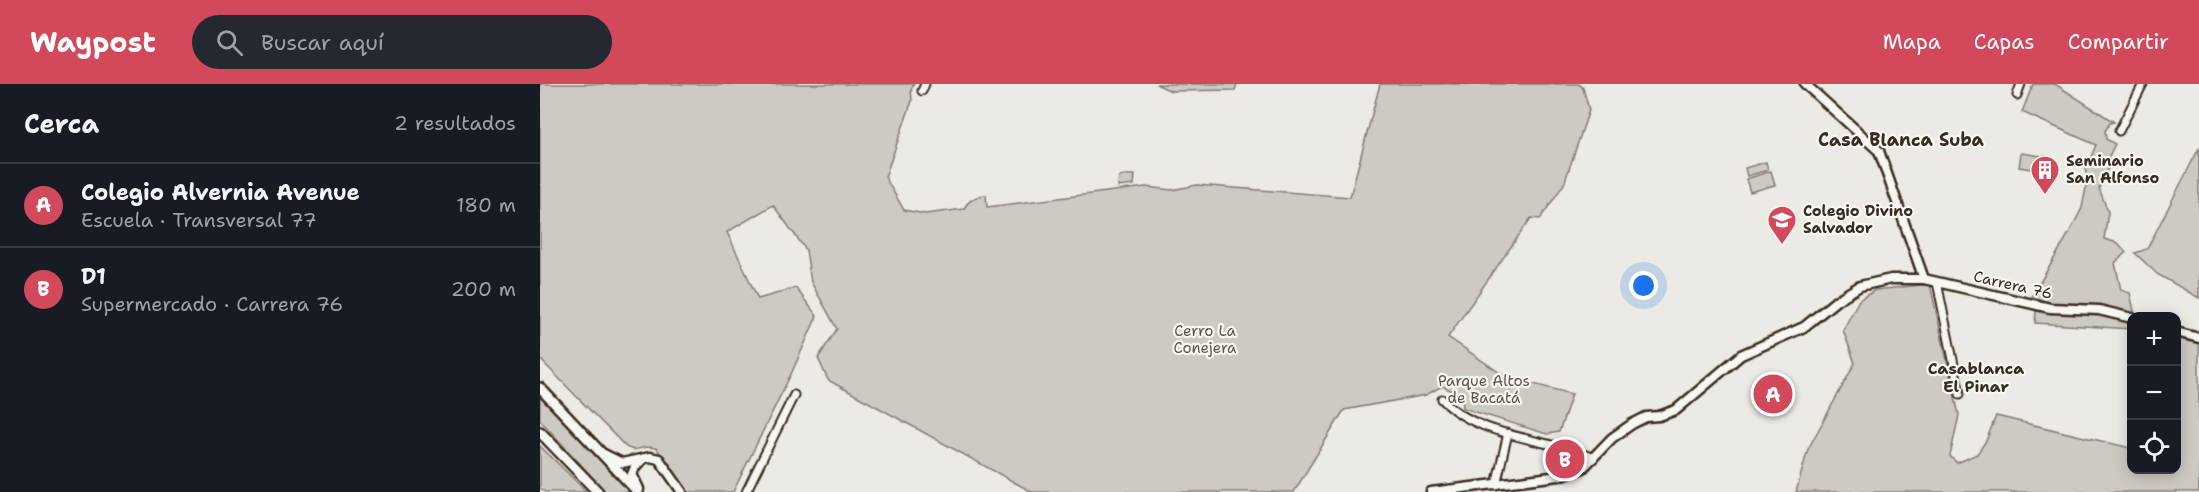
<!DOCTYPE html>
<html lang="es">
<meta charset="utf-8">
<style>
:root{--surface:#171b24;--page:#242831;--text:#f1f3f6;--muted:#9ea1a6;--line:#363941;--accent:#d1495b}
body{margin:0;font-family:"Shantell Sans",sans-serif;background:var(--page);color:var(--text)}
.controls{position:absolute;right:18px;bottom:18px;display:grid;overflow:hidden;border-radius:12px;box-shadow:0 3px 15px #0003}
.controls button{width:54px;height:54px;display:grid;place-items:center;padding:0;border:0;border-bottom:2px solid var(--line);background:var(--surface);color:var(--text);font:30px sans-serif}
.you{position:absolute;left:1104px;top:202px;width:21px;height:21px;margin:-15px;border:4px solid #fff;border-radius:50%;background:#1a73e8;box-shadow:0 0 0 9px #1a73e833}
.badge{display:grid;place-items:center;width:39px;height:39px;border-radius:50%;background:var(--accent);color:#fff;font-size:20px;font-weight:700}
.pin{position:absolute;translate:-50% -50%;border:3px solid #fff;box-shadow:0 2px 6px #0006}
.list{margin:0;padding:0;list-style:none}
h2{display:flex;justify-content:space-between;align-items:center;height:78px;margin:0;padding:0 24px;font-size:26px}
h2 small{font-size:20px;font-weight:400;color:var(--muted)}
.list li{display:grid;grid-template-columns:39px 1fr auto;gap:18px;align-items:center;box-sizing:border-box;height:84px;padding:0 24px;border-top:2px solid var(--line)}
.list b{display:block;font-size:22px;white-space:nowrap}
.list p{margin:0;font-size:20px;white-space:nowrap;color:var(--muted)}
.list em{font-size:20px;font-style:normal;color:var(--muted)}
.icon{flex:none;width:33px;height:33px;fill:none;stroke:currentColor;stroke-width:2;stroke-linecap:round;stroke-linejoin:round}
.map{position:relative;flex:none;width:1659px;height:408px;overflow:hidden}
header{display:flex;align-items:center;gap:36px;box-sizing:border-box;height:84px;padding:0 30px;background:var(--accent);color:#fff}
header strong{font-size:28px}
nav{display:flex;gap:33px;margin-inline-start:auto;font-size:21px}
.search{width:420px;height:54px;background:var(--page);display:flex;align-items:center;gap:15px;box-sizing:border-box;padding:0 21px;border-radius:33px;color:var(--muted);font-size:22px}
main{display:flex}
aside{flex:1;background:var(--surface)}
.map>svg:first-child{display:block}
</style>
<header>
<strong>Waypost</strong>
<div class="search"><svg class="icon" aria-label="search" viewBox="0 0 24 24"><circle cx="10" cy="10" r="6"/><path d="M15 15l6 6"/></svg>Buscar aquí</div>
<nav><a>Mapa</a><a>Capas</a><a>Compartir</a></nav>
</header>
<main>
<aside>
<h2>Cerca<small>2 resultados</small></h2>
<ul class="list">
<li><span class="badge">A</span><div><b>Colegio Alvernia Avenue</b><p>Escuela · Transversal 77</p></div><em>180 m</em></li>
<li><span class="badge">B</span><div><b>D1</b><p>Supermercado · Carrera 76</p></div><em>200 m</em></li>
</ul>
</aside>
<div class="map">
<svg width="1659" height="408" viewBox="0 0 1659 408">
<rect width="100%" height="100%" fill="#ebeae5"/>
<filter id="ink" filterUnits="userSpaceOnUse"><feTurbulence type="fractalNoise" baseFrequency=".0167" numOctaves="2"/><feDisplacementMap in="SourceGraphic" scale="12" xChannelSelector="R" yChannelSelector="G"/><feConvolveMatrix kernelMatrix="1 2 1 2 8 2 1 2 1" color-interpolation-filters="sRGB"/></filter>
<g filter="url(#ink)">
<!-- green -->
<g fill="#cdcac4" stroke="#847a71" stroke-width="1.5">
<path d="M0,0H374L371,6L372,17L345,93L364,126L385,130L424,125C427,117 438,111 446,111L447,123L606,103L632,106L657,101L810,113L840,0H1039L1043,4L1049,26L1024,100L1000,135L991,134L908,253L966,293L1032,310L1019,348L1007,350L923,324L922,312L902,302L886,311L804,326L754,408H492L288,296L278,274L297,245L271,198L266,166L233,121L187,148L218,215L256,204L277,232L252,288L193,408H147L126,376L116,364L107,363L93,366L86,363L0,275Z"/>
<polygon points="616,0 697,0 695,6 631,7"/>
<polygon points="1493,0 1515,0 1574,38 1570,39 1565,47 1566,55 1575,60 1568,74 1571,78 1559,104 1568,128 1564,155 1578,159 1586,168 1575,179 1581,206 1590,209 1595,231 1559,221 1510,220 1492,212 1528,151 1542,124 1546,104 1546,85 1556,61 1482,28"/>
<polygon points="1659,64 1659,214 1617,190 1595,169 1607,165"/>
<polygon points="1481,69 1507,73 1505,87 1479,83"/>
<polygon points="1226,78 1228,86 1207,92 1205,84"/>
<polygon points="1231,87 1235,101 1210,108 1206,95"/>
<polygon points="587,91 595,91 594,101 578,103 579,93"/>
<polygon points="1390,200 1419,331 1410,372 1417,379 1437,370 1446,357 1456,332 1591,364 1592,386 1636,386 1637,252 1659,259 1659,408 1256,408 1268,365 1315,279 1303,246 1319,216 1335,206"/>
<polygon points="1496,227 1568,232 1591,239 1591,245 1495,239"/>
<polygon points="0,309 96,408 66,408 0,336"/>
<polygon points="0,362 47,408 5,408 0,404"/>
</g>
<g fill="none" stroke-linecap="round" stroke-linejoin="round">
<!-- minor casing -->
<g stroke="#3b2a1e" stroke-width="11">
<g id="minor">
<polyline points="382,7 385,0"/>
<polyline points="1477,11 1481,0"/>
<polyline points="1579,47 1603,0"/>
<polyline points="1397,198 1420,310"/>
<path d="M902,315C938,354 1007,354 1054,374"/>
<polyline points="956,401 968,349"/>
<polyline points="206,408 254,311"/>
</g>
</g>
<!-- tertiary casing -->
<g stroke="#3b2a1e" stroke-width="13">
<g id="tertiary">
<polyline points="1265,0 1339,67 1384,195"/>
<polyline points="1636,248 1659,254"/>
<polyline points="64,370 82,379 110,373 119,375 142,408"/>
<polyline points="99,405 92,390 95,383 103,375"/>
<polyline points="891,408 1019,392 1043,384 1072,354 1092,340 1106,333 1119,332 1136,326 1201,271 1264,243 1297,216 1320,202 1351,195 1384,195 1510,224 1559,226 1592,234"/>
</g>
</g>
<!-- secondary casing -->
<g stroke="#3b2a1e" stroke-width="14">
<g id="secondary">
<polyline points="0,304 98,408"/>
<polyline points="0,348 58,408"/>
</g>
</g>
<!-- minor -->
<use href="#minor" stroke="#f6f6f2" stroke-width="7"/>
<!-- tertiary -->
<use href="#tertiary" stroke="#f6f6f2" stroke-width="8"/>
<!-- secondary -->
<use href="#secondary" stroke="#f6f6f2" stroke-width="9"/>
</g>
</g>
<!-- icons -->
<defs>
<g id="building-pin" transform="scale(1.5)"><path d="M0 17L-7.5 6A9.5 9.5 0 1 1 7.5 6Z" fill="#d1495b" stroke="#f6f6f2"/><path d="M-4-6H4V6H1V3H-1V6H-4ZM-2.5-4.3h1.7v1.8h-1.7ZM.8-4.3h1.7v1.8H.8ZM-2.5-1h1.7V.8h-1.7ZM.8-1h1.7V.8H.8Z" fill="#fff"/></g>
<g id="school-pin" transform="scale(1.5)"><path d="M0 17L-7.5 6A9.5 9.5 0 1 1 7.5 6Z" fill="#d1495b" stroke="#f6f6f2"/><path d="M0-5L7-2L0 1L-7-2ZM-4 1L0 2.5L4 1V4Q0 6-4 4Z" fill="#fff"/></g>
</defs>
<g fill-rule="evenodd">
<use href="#building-pin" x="1505" y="86"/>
<use href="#school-pin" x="1242" y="136"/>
</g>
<g text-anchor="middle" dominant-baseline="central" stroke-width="4.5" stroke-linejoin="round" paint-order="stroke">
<!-- poi labels -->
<g font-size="15" font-weight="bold" fill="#3b2a1e" stroke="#f6f6f2" text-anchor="start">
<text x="1526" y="77">Seminario<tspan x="1526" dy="17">San Alfonso</tspan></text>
<text x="1263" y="127">Colegio Divino<tspan x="1263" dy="17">Salvador</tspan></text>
</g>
<!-- street labels -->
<g font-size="15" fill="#3b2a1e" stroke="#f6f6f2">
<text transform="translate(1473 201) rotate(13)">Carrera 76</text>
</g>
<!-- park labels -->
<g font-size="15" fill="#605248" stroke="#f6f6f2">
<text x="665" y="247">Cerro La<tspan x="665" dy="17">Conejera</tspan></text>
<text x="944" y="297">Parque Altos<tspan x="944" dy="17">de Bacatá</tspan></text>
</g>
<!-- neighbourhood labels -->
<g font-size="16" font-weight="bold" fill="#3b2a1e" stroke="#f6f6f2">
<text x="1436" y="284">Casablanca<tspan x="1436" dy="18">El Pinar</tspan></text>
</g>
<!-- quarter labels -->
<g font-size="18" font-weight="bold" fill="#3b2a1e" stroke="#f6f6f2">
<text x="1361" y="56">Casa Blanca Suba</text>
</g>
</g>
</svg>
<div class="controls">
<button>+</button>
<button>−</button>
<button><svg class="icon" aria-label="locate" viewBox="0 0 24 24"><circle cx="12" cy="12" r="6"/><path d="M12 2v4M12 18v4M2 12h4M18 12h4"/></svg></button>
</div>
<div class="you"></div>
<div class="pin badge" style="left:1233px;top:310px">A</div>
<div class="pin badge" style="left:1025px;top:375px">B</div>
</div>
</main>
